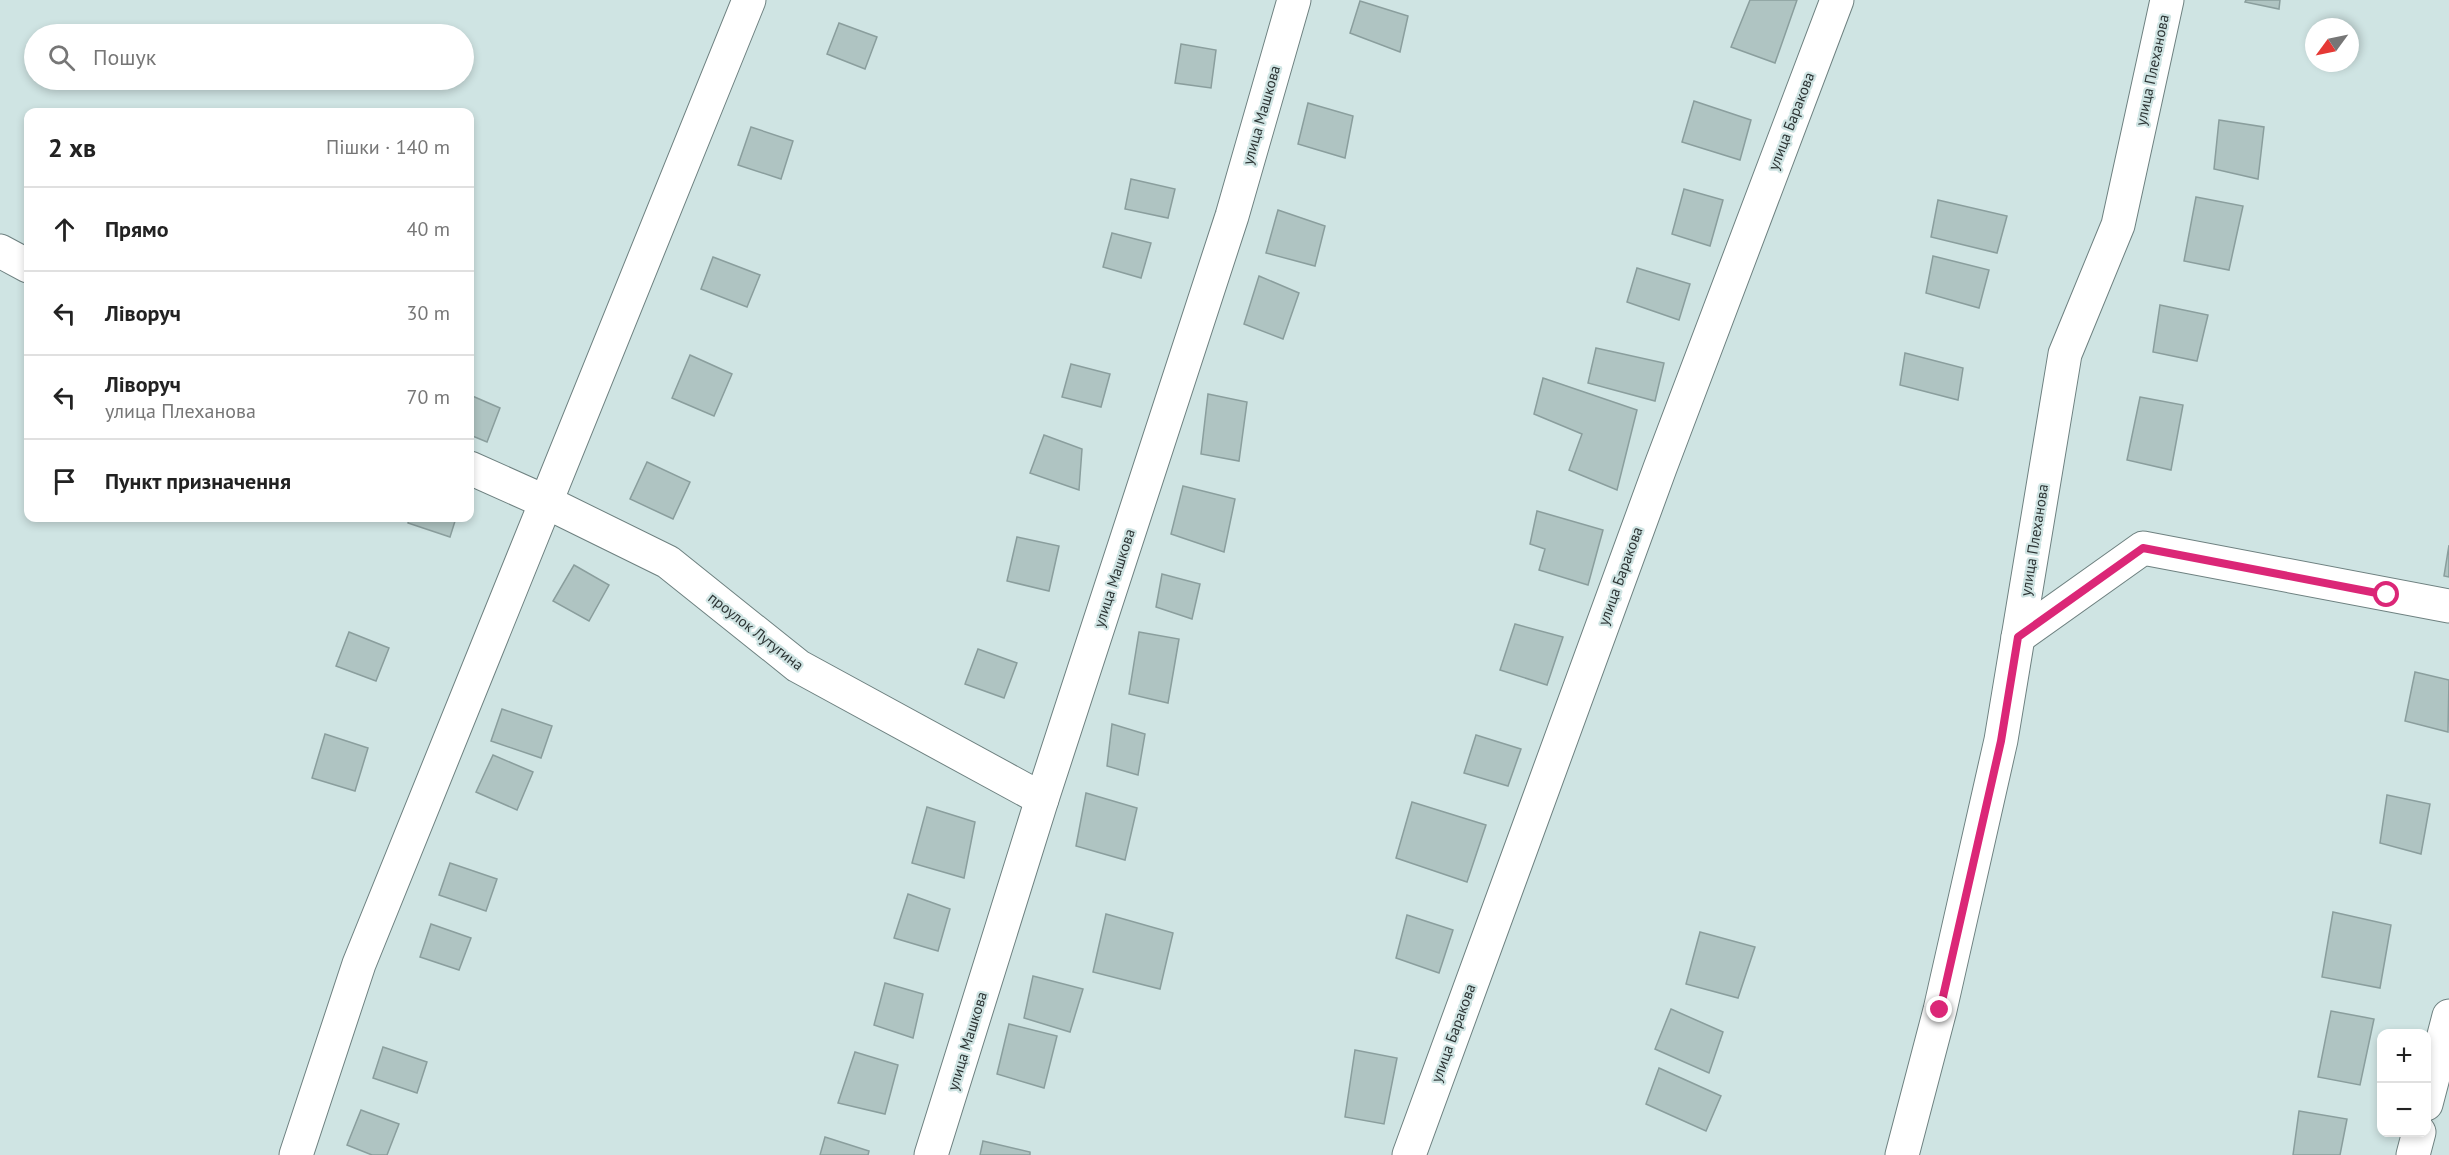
<!DOCTYPE html>
<html lang="uk">
<meta charset="utf-8">
<style>
:root{--surface:#fff;--page:#f6f6f6;--text:#222;--muted:#767676;--line:#e0e0e0}
body{margin:0;font-family:"PT Sans",sans-serif;background:var(--page);color:var(--text)}
.controls{position:absolute;right:18px;bottom:18px;display:grid;overflow:hidden;border-radius:12px;box-shadow:0 3px 9px #0003}
.controls button{width:54px;height:54px;display:grid;place-items:center;padding:0;border:0;border-bottom:2px solid var(--line);background:var(--surface);color:var(--text);font:30px sans-serif}
.compass{position:absolute;left:2305px;top:18px;width:54px;height:54px;border-radius:50%;background:var(--surface);box-shadow:0 3px 9px #0003;rotate:237deg}
.stop{position:absolute;width:18px;height:18px;margin:-14px;border:4px solid #db2777;border-radius:50%;background:#fff}
.stop.end{background:#db2777;border-color:#fff;box-shadow:0 2px 6px #0008}
.list{margin:0;padding:0;list-style:none}
h2{display:flex;justify-content:space-between;align-items:center;height:78px;margin:0;padding:0 24px;font-size:26px}
h2 small{font-size:20px;font-weight:400;color:var(--muted)}
.list li{display:grid;grid-template-columns:39px 1fr auto;gap:18px;align-items:center;box-sizing:border-box;height:84px;padding:0 24px;border-top:2px solid var(--line)}
.list b{display:block;font-size:22px;white-space:nowrap}
.list p{margin:0;font-size:20px;white-space:nowrap;color:var(--muted)}
.list em{font-size:20px;font-style:normal;color:var(--muted)}
.icon{flex:none;width:33px;height:33px;fill:none;stroke:currentColor;stroke-width:2;stroke-linecap:round;stroke-linejoin:round}
.map{position:relative;flex:none;width:2449px;height:1155px;overflow:hidden}
.search{position:absolute;background:var(--surface);box-shadow:0 3px 9px #0003;left:24px;top:24px;width:450px;height:66px;display:flex;align-items:center;gap:15px;box-sizing:border-box;padding:0 21px;border-radius:33px;color:var(--muted);font-size:22px}
.panel{position:absolute;background:var(--surface);box-shadow:0 3px 9px #0003;left:24px;top:108px;width:450px;height:414px;border-radius:12px}
.map>svg:first-child{display:block}
</style>
<div class="map">
<svg width="2449" height="1155" viewBox="0 0 2449 1155">
<rect width="100%" height="100%" fill="#cfe4e3"/>
<!-- building -->
<g fill="#afc4c2" stroke="#8a9e9d" stroke-width="1.5">
<polygon points="1750,0 1797,0 1775,63 1731,47"/>
<polygon points="2246,0 2280,0 2279,9 2245,2"/>
<polygon points="1360,1 1408,16 1400,52 1350,33"/>
<polygon points="839,23 877,37 865,69 827,54"/>
<polygon points="1181,44 1216,50 1211,88 1175,83"/>
<polygon points="1694,101 1751,120 1740,160 1682,142"/>
<polygon points="1308,103 1353,116 1345,158 1298,144"/>
<polygon points="2219,120 2264,127 2258,179 2214,169"/>
<polygon points="751,127 793,141 781,179 738,165"/>
<polygon points="1131,179 1175,189 1168,218 1125,209"/>
<polygon points="1684,189 1723,200 1710,246 1672,234"/>
<polygon points="2196,197 2243,206 2229,270 2184,261"/>
<polygon points="1938,200 2007,216 1997,253 1931,237"/>
<polygon points="1278,210 1325,226 1315,266 1266,253"/>
<polygon points="1112,233 1151,243 1141,278 1103,267"/>
<polygon points="1933,256 1989,270 1979,308 1926,293"/>
<polygon points="713,257 760,275 747,307 701,289"/>
<polygon points="1637,268 1690,284 1679,320 1627,302"/>
<polygon points="1259,276 1299,293 1283,339 1244,324"/>
<polygon points="2160,305 2208,315 2197,361 2153,352"/>
<polygon points="1596,348 1664,363 1655,401 1588,383"/>
<polygon points="1905,353 1963,368 1958,400 1900,385"/>
<polygon points="690,355 732,374 714,416 672,398"/>
<polygon points="1071,364 1110,374 1101,407 1062,397"/>
<polygon points="1543,378 1637,410 1617,490 1569,470 1582,434 1534,414"/>
<polygon points="1208,394 1247,402 1239,461 1201,454"/>
<polygon points="470,395 500,408 487,442 470,435"/>
<polygon points="2140,397 2183,405 2171,470 2127,460"/>
<polygon points="1044,435 1082,449 1079,490 1030,473"/>
<polygon points="647,462 690,482 673,519 630,499"/>
<polygon points="1183,486 1235,499 1224,552 1171,534"/>
<polygon points="1537,511 1603,530 1588,585 1539,570 1545,549 1530,544"/>
<polygon points="409,518 456,518 450,537 408,523"/>
<polygon points="1017,537 1059,546 1049,591 1007,581"/>
<polygon points="2449,545 2449,577 2444,576"/>
<polygon points="574,565 609,585 589,621 553,601"/>
<polygon points="1162,574 1200,584 1192,619 1156,607"/>
<polygon points="1515,624 1563,637 1547,685 1500,670"/>
<polygon points="349,632 389,648 376,681 336,666"/>
<polygon points="1139,632 1179,639 1168,703 1129,694"/>
<polygon points="978,649 1017,663 1004,698 965,684"/>
<polygon points="2415,672 2449,680 2448,732 2405,721"/>
<polygon points="502,709 552,726 541,758 491,741"/>
<polygon points="1112,724 1145,734 1138,775 1107,766"/>
<polygon points="325,734 368,748 355,791 312,778"/>
<polygon points="1476,735 1521,749 1508,786 1464,773"/>
<polygon points="493,755 533,772 517,810 476,792"/>
<polygon points="1086,793 1137,808 1125,860 1076,846"/>
<polygon points="2387,795 2430,804 2421,854 2380,843"/>
<polygon points="1412,802 1486,825 1467,882 1396,858"/>
<polygon points="927,807 975,822 964,878 912,863"/>
<polygon points="450,863 497,879 486,911 439,895"/>
<polygon points="908,894 950,909 938,951 894,938"/>
<polygon points="2333,912 2391,925 2380,988 2322,977"/>
<polygon points="1106,914 1173,933 1160,989 1093,972"/>
<polygon points="1407,915 1453,930 1439,973 1396,958"/>
<polygon points="431,924 471,938 459,970 420,957"/>
<polygon points="1700,932 1755,947 1738,998 1686,984"/>
<polygon points="1033,976 1083,989 1070,1032 1024,1018"/>
<polygon points="885,983 923,994 913,1038 874,1025"/>
<polygon points="1671,1009 1723,1032 1709,1073 1655,1049"/>
<polygon points="2331,1011 2374,1019 2360,1085 2318,1077"/>
<polygon points="1009,1024 1057,1036 1044,1088 997,1074"/>
<polygon points="383,1047 427,1062 417,1093 373,1078"/>
<polygon points="1355,1050 1397,1058 1384,1124 1345,1117"/>
<polygon points="855,1052 898,1065 885,1114 838,1103"/>
<polygon points="1659,1068 1721,1096 1706,1131 1646,1104"/>
<polygon points="361,1110 399,1124 387,1155 372,1155 347,1145"/>
<polygon points="2299,1111 2347,1119 2340,1155 2293,1155"/>
<polygon points="825,1137 869,1151 868,1155 820,1155"/>
<polygon points="983,1141 1030,1152 1030,1155 980,1155"/>
</g>
<g fill="none" stroke-linecap="round" stroke-linejoin="round">
<!-- street casing -->
<g stroke="#6e8180" stroke-width="35">
<g id="street">
<polyline points="0,251 28,266"/>
<polyline points="470,468 546,502 668,562 798,666 1042,799"/>
<polyline points="2018,637 2143,548 2449,606"/>
<polyline points="2426,1104 2449,1016"/>
<polyline points="296,1155 359,964 749,0"/>
<polyline points="931,1155 1042,799 1232,216 1294,0"/>
<polyline points="1409,1155 1660,468 1837,0"/>
<polyline points="1902,1155 1940,1010 2001,740 2065,354 2118,225 2167,0"/>
<polyline points="2413,1155 2419,1132"/>
</g>
</g>
<!-- street -->
<use href="#street" stroke="#fff" stroke-width="33"/>
</g>
<g fill="none" stroke-linecap="round" stroke-linejoin="round">
<!-- route -->
<polyline stroke="#db2777" stroke-width="8" points="1940,1010 2001,741 2018,637 2143,548 2387,595"/>
</g>
<g text-anchor="middle" dominant-baseline="central" stroke-width="4.5" stroke-linejoin="round" paint-order="stroke">
<!-- street labels -->
<g font-size="15" fill="#2c3434" stroke="#cfe4e3">
<text transform="translate(2152 70) rotate(-78)">улица Плеханова</text>
<text transform="translate(1261 115) rotate(-74)">улица Машкова</text>
<text transform="translate(1791 121) rotate(-69)">улица Баракова</text>
<text transform="translate(2034 540) rotate(-81)">улица Плеханова</text>
<text transform="translate(1620 576) rotate(-70)">улица Баракова</text>
<text transform="translate(1114 578) rotate(-72)">улица Машкова</text>
<text transform="translate(756 631) rotate(38)">проулок Лутугина</text>
<text transform="translate(1453 1033) rotate(-70)">улица Баракова</text>
<text transform="translate(967 1041) rotate(-73)">улица Машкова</text>
</g>
</g>
</svg>
<div class="controls">
<button>+</button>
<button>−</button>
</div>
<svg class="compass" viewBox="-18 -18 36 36"><path d="M0-13l5 13h-10z" fill="#e53935"/><path d="M0 13l5-13h-10z" fill="#767676"/></svg>
<div class="stop" style="left:2387px;top:595px"></div>
<div class="stop end" style="left:1940px;top:1010px"></div>
<div class="search"><svg class="icon" aria-label="search" viewBox="0 0 24 24"><circle cx="10" cy="10" r="6"/><path d="M15 15l6 6"/></svg>Пошук</div>
<section class="panel">
<h2>2 хв<small>Пішки · 140 m</small></h2>
<ul class="list">
<li><svg class="icon" aria-label="ahead" viewBox="0 0 24 24"><path d="M12 20V5M6 11l6-6 6 6"/></svg><div><b>Прямо</b></div><em>40 m</em></li>
<li><svg class="icon" aria-label="left" viewBox="0 0 24 24"><path d="M17 20v-9H6M10 6l-5 5 5 5"/></svg><div><b>Ліворуч</b></div><em>30 m</em></li>
<li><svg class="icon" aria-label="left" viewBox="0 0 24 24"><path d="M17 20v-9H6M10 6l-5 5 5 5"/></svg><div><b>Ліворуч</b><p>улица Плеханова</p></div><em>70 m</em></li>
<li><svg class="icon" aria-label="arrive" viewBox="0 0 24 24"><path d="M6 21V4h12l-3 4 3 4H6"/></svg><div><b>Пункт призначення</b></div></li>
</ul>
</section>
</div>
